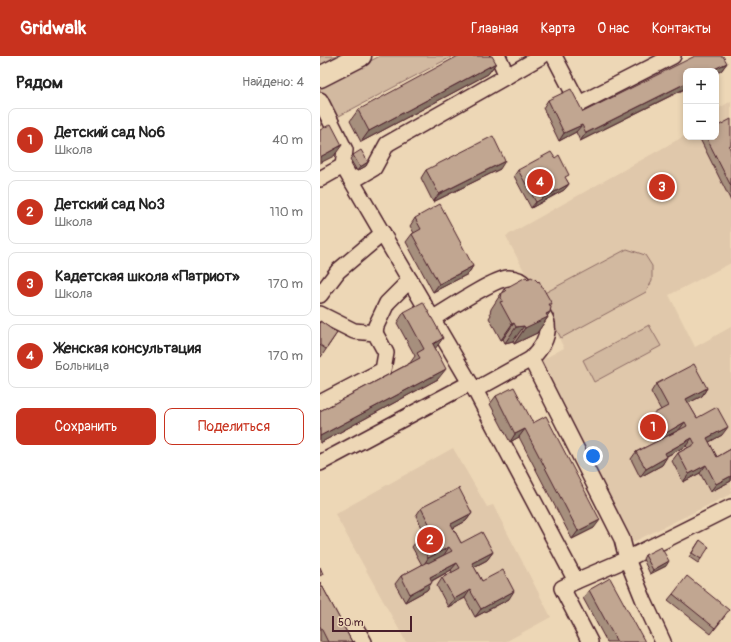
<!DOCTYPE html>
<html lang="ru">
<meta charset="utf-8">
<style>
:root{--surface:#fff;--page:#f6f6f6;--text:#222;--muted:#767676;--line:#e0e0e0;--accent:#c8321e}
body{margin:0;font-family:Pangolin,sans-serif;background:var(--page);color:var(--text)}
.controls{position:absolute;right:12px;top:12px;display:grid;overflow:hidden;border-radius:8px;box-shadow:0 2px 6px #0003}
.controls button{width:36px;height:36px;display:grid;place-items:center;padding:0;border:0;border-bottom:1px solid var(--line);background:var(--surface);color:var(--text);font:20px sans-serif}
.scale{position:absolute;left:12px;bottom:10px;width:80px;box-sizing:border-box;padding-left:4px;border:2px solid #4a1f2b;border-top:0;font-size:11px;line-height:14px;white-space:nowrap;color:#4a1f2b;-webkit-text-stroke:3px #edd7b6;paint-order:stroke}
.you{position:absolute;left:273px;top:400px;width:14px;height:14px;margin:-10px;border:3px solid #fff;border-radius:50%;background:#1a73e8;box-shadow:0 0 0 6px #1a73e833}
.badge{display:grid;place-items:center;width:26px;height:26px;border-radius:50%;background:var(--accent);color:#fff;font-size:13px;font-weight:700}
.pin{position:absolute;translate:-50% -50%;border:2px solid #fff;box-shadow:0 1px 4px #0006}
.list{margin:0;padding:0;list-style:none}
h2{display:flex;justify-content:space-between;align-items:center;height:52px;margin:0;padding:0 16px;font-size:17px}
h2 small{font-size:13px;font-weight:400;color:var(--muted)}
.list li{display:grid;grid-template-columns:26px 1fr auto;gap:12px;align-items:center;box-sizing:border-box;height:64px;margin:0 8px 8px;padding:0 8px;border:1px solid var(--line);border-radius:8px}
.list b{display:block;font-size:15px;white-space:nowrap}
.list p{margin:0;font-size:13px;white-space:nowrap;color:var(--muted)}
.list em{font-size:13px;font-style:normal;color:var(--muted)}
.actions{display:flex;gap:8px;padding:12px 16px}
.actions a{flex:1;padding:9px 0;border:1px solid var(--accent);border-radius:8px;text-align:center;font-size:14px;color:var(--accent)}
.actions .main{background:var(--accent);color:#fff}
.map{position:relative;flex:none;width:411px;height:586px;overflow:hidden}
header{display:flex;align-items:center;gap:24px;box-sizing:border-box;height:56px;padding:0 20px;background:var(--accent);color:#fff}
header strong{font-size:19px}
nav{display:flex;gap:22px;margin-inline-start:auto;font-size:14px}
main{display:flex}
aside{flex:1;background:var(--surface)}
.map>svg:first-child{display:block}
</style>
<header>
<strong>Gridwalk</strong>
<nav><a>Главная</a><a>Карта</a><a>О нас</a><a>Контакты</a></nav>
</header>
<main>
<aside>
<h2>Рядом<small>Найдено: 4</small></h2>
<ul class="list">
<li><span class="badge">1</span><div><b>Детский сад №6</b><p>Школа</p></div><em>40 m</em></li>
<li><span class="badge">2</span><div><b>Детский сад №3</b><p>Школа</p></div><em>110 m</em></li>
<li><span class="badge">3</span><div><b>Кадетская школа «Патриот»</b><p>Школа</p></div><em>170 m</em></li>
<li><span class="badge">4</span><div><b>Женская консультация</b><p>Больница</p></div><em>170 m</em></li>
</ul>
<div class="actions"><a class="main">Сохранить</a><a>Поделиться</a></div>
</aside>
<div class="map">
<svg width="411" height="586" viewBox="0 0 411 586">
<rect width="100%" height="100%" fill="#edd7b6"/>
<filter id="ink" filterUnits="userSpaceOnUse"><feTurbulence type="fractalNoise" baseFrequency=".025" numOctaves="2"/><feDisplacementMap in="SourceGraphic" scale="8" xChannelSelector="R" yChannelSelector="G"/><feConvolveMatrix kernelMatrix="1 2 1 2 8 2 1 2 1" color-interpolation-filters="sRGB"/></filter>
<g filter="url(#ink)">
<!-- built -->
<g fill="#e0c8ab">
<polygon points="411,45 411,207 349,239 375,291 411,271 411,438 313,486 220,305 244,292 186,180 366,79 366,81 396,81 396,54"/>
<polygon points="133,392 167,451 173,449 231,561 185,586 86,586 15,458"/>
</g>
<!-- green -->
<g fill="#d2b9a0" stroke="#8e6c66">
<polygon points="0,0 22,0 0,12"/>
<polygon points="60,0 133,0 0,70 0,31"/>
<polygon points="307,193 325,199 332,210 332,225 326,236 241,282 219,240"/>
<polygon points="329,269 341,290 274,326 263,304"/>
</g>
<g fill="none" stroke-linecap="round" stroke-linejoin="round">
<!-- minor casing -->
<g stroke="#4a1f2b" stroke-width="18">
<g id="minor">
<polyline points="178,0 187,20 222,0"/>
<polyline points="234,0 259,48 353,0"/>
<polyline points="0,44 25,94 23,110 150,327 0,407"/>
<polyline points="0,123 23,110"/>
<polyline points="32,125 54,112 67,88 187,20"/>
<polyline points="0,239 18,215 63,177"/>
<polyline points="0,258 34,275 55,277 66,297 63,314 0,347"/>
<path d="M112,263C127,254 173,223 188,222C207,221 213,241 220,254C223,258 227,264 227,268C229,282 220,294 211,303"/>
<polyline points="55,277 56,270 67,247 90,224"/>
<polyline points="150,327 155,334 256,525 307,503 324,545 343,586"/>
<polyline points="155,334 211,303 302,483 307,503 411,451"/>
<polyline points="256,525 242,532 270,586"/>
<polyline points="21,584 37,574 44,586"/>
</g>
</g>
<!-- major casing -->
<g stroke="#4a1f2b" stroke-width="23">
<polyline id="major" points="0,21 41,0"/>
</g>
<!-- minor -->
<use href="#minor" stroke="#edd7b6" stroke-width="15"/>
<!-- major -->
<use href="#major" stroke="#edd7b6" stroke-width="20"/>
</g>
<!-- wall -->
<g fill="#a68f7d" stroke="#4a1f2b">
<polygon points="176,7 168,18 41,86 30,65 38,54"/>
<polygon points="407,7 401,15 260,85 256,76 239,85 223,52 228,44 263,56"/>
<polygon points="381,81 396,81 410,94 411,95 411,145 380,83"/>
<polygon points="33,99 48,106 46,110 37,115 30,103"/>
<polygon points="180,113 113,146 101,122 106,114"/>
<polygon points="198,114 246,123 249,128 244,134 211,152 194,120"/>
<polygon points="95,162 153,210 148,218 113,236 86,186 92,178 94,177 90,170"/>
<polygon points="184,233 230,250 230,256 227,260 228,261 217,277 194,288 193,285 185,287 183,283 181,284 169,262 171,259 170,257 171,253"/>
<polygon points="84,256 116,293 118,323 0,387 0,355 90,307 95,300 77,267"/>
<polygon points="0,265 17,277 1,301 0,301"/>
<polygon points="336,328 387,332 382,340 368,347 377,362 402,379 389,386 397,401 411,393 411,425 390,436 380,417 363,426 352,405 358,397 368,392 366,390 347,400 342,409 320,421 311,403 316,396 338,385 328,366 333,358 341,354 331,336"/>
<polygon points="176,340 213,367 274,472 252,483 199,381 190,386 170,348"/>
<polygon points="101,452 152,457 146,465 133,472 141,487 173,496 167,504 154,511 162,525 189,543 155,561 145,542 128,551 117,530 122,522 132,516 131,514 112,525 107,534 85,546 75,528 81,520 102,509 92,491 98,483 106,479 96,460"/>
<polygon points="380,484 381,503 378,507 369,501"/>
<polygon points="325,499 346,510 330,518 323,503"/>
<polygon points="0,526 32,586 0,586"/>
<polygon points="269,534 325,586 287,586 263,542"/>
<polygon points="353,538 405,560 391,578 348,544"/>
</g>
<!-- shaded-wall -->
<g fill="#877466" stroke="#4a1f2b">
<polygon points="176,7 168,18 41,86 49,75"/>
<polygon points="407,7 401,15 396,17 396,15 390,15"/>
<polygon points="366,27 366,32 260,85 266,77"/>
<polygon points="262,69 256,76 239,85 244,77"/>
<polygon points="22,89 14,100 0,107 0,101"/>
<polygon points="185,105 180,113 113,146 119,138"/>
<polygon points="48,106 46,110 37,115 40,111"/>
<polygon points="249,128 244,134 211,152 216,146"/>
<polygon points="153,210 148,218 113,236 119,228"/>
<polygon points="230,256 226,262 228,261 217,277 194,288 205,272 226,258"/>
<polygon points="194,267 183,283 181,284 192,268"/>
<polygon points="204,270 193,285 185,287 196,271"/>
<polygon points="123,282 115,293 113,288"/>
<polygon points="126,313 118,323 0,387 0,380"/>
<polygon points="387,332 382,340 361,351 366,343"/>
<polygon points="365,366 359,374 338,385 344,378"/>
<polygon points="408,371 402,379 382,390 387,382"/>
<polygon points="205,373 199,381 190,386 195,378"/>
<polygon points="372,382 366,390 339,404 345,397"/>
<polygon points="347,401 342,409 320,421 326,413"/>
<polygon points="386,409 380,417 363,426 369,418"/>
<polygon points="411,420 411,425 390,436 396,428"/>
<polygon points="152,457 146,465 126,476 131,468"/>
<polygon points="280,464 274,472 252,483 258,475"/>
<polygon points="129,491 124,499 103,510 108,502"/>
<polygon points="173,496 167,504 146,515 152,507"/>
<polygon points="349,505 346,510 330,518 333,514"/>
<polygon points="137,507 131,514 104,529 110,521"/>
<polygon points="112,526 107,534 85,546 90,538"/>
<polygon points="150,534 145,542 128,551 134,543"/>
<polygon points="194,535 189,543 155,561 161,553"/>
</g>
<!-- building -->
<g fill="#c1a691" stroke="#4a1f2b">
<polygon points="138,0 172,0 176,7 49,75 38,54"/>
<polygon points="375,0 403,0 407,7 390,15 366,15 366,27 266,77 262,69 244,77 228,44 251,33 263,56"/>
<polygon points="411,63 411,89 409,90 411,95 411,130 386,81 396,81 396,71"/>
<polygon points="11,68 22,89 0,101 0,74"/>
<polygon points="173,80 185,105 119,138 106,114"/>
<polygon points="41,94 48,106 40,111 33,99"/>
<polygon points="231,96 235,102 239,99 249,119 245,121 249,128 216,146 198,114"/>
<polygon points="120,148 153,210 119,228 92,178 101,173 95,162"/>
<polygon points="206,221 208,223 211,221 215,223 218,226 219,225 232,248 229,248 231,251 230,256 226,258 228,261 205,272 204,270 196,271 194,267 192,268 180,246 183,245 181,242 182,237 186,235 184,233"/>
<polygon points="103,246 123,282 113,288 126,313 0,380 0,355 100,302 97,297 104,293 84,256"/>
<polygon points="0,265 17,277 6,293 0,289"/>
<polygon points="374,308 387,332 366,343 377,362 397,351 408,371 387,382 397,401 411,393 411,420 396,428 386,409 369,418 358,397 375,388 372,382 345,397 347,401 326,413 316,396 367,370 365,366 344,378 333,358 348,350 336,328"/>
<polygon points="194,331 213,367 226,360 280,464 258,475 205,373 195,378 176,340"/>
<polygon points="139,432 152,457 131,468 141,487 162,476 173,496 152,507 162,525 183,514 194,535 161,553 150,534 134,543 122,522 140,512 137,507 110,521 112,526 90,538 81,520 107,506 108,507 132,495 129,491 108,502 98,483 113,475 101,452"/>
<polygon points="380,484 389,491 381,503 372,497"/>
<polygon points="341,491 349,505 333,514 325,499"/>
<polygon points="0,511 3,518 0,520"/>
<polygon points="367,520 409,554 395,572 353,538"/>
<polygon points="290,522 325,586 297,586 269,534"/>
<polygon points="0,526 32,586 8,586 0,570"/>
</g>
</g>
</svg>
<div class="controls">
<button>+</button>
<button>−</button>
</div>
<div class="scale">50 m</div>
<div class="you"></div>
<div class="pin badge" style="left:333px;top:371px">1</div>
<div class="pin badge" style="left:110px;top:484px">2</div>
<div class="pin badge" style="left:342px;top:131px">3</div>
<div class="pin badge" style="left:220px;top:126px">4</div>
</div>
</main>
